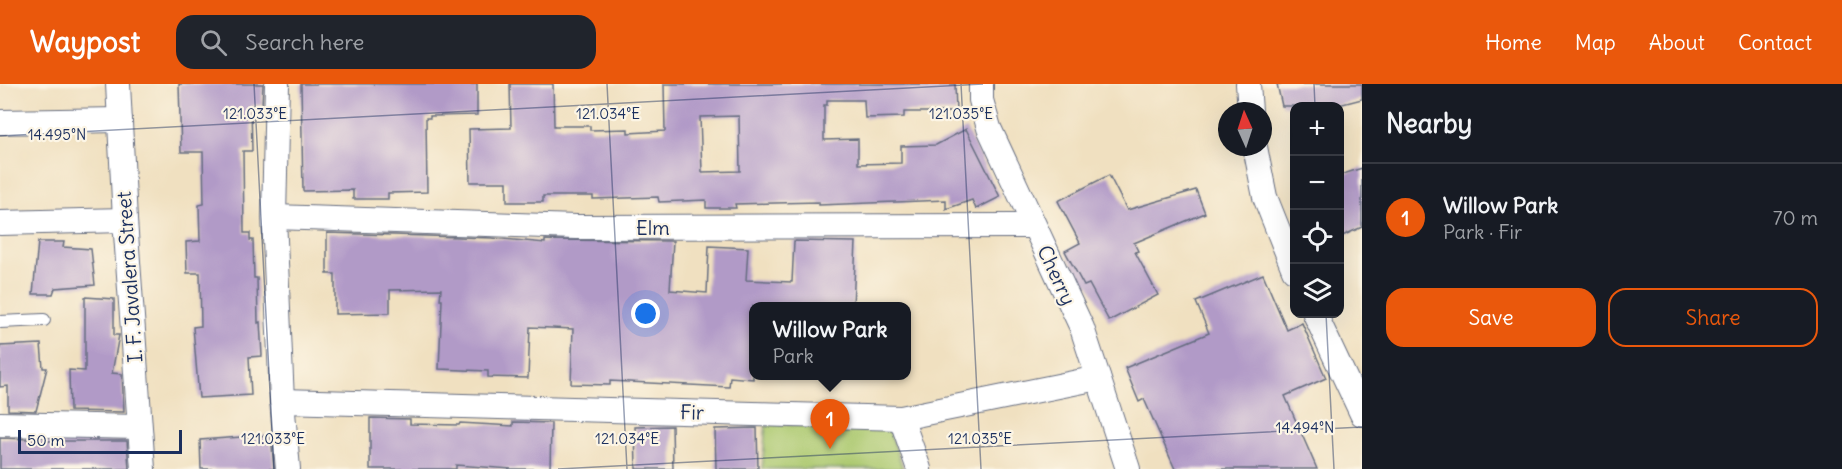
<!DOCTYPE html>
<meta charset="utf-8">
<style>
:root{--surface:#171b24;--page:#20242c;--text:#f1f3f6;--muted:#9ea1a6;--line:#363941;--accent:#ea580c}
body{margin:0;font-family:Delius,sans-serif;background:var(--page);color:var(--text)}
.controls{position:absolute;right:18px;top:18px;display:grid;overflow:hidden;border-radius:12px;box-shadow:0 6px 24px #0002}
.controls button{width:54px;height:54px;display:grid;place-items:center;padding:0;border:0;border-bottom:2px solid var(--line);background:var(--surface);color:var(--text);font:30px sans-serif}
.compass{position:absolute;left:1218px;top:18px;width:54px;height:54px;border-radius:50%;background:var(--surface);box-shadow:0 6px 24px #0002;rotate:357deg}
.scale{position:absolute;left:18px;bottom:15px;width:164px;box-sizing:border-box;padding-left:6px;border:3px solid #1b2f5e;border-top:0;font-size:16px;line-height:21px;white-space:nowrap;color:#1b2f5e;-webkit-text-stroke:4px #fcf5e5;paint-order:stroke}
.you{position:absolute;left:646px;top:230px;width:21px;height:21px;margin:-15px;border:4px solid #fff;border-radius:50%;background:#1a73e8;box-shadow:0 0 0 9px #1a73e833}
.badge{display:grid;place-items:center;width:39px;height:39px;border-radius:50%;background:var(--accent);color:#fff;font-size:20px;font-weight:700}
.pin{position:absolute;translate:-50% -50px;filter:drop-shadow(0 2px 3px #0008)}
.pin::after{content:'';position:absolute;top:32px;width:21px;height:18px;background:inherit;clip-path:polygon(0 0,100% 0,50% 100%)}
.popup{position:absolute;left:749px;top:218px;width:162px;height:78px;box-sizing:border-box;display:grid;place-content:center;border-radius:12px;background:var(--surface);filter:drop-shadow(0 2px 4px #0005);font-size:20px;white-space:nowrap;color:var(--muted)}
.popup b{font-size:22px;color:var(--text)}
.popup::after{content:'';position:absolute;left:50%;top:100%;margin-left:-12px;border:12px solid transparent;border-top-color:var(--surface)}
.list{margin:0;padding:0;list-style:none}
h2{display:flex;justify-content:space-between;align-items:center;height:78px;margin:0;padding:0 24px;font-size:26px}
h2 small{font-size:20px;font-weight:400;color:var(--muted)}
.list li{display:grid;grid-template-columns:39px 1fr auto;gap:18px;align-items:center;box-sizing:border-box;height:108px;padding:0 24px;border-top:2px solid var(--line)}
.list b{display:block;font-size:22px;white-space:nowrap}
.list p{margin:0;font-size:20px;white-space:nowrap;color:var(--muted)}
.list em{font-size:20px;font-style:normal;color:var(--muted)}
.actions{display:flex;gap:12px;padding:18px 24px}
.actions a{flex:1;padding:14px 0;border:2px solid var(--accent);border-radius:18px;text-align:center;font-size:21px;color:var(--accent)}
.actions .main{background:var(--accent);color:#fff}
.icon{flex:none;width:33px;height:33px;fill:none;stroke:currentColor;stroke-width:2;stroke-linecap:round;stroke-linejoin:round}
.map{position:relative;flex:none;width:1362px;height:385px;overflow:hidden}
header{display:flex;align-items:center;gap:36px;box-sizing:border-box;height:84px;padding:0 30px;background:var(--accent);color:#fff}
header strong{font-size:28px}
nav{display:flex;gap:33px;margin-inline-start:auto;font-size:21px}
.search{width:420px;height:54px;background:var(--page);display:flex;align-items:center;gap:15px;box-sizing:border-box;padding:0 21px;border-radius:18px;color:var(--muted);font-size:22px}
main{display:flex}
aside{flex:1;background:var(--surface)}
.map>svg:first-child{display:block}
</style>
<header>
<strong>Waypost</strong>
<div class="search"><svg class="icon" aria-label="search" viewBox="0 0 24 24"><circle cx="10" cy="10" r="6"/><path d="M15 15l6 6"/></svg>Search here</div>
<nav><a>Home</a><a>Map</a><a>About</a><a>Contact</a></nav>
</header>
<main>
<div class="map">
<svg width="1362" height="385" viewBox="0 0 1362 385">
<rect width="100%" height="100%" fill="#fcf5e5"/>
<filter id="ink" filterUnits="userSpaceOnUse"><feTurbulence type="fractalNoise" baseFrequency=".0167" numOctaves="2"/><feDisplacementMap in="SourceGraphic" scale="12" xChannelSelector="R" yChannelSelector="G"/><feConvolveMatrix kernelMatrix="1 2 1 2 8 2 1 2 1" color-interpolation-filters="sRGB"/></filter>
<filter id="wash" filterUnits="userSpaceOnUse"><feTurbulence type="fractalNoise" baseFrequency=".008" numOctaves="4" result="noise"/><feDisplacementMap in="SourceGraphic" scale="24" xChannelSelector="R" yChannelSelector="G"/><feGaussianBlur stdDeviation="1.35" result="paint"/><feColorMatrix in="noise" values="0 0 0 0 0 0 0 0 0 0 0 0 0 0 0 0 0 1.4 0 .05"/><feComposite in="paint" operator="in"/></filter>
<g filter="url(#wash)">
<rect width="100%" height="100%" fill="#f0e0c0"/>
<!-- green -->
<polygon fill="#acc970" stroke="#647c67" stroke-width="1.5" points="766,340 889,345 903,385 762,385"/>
<g id="blocks">
<!-- building -->
<g fill="#b19ac7" fill-rule="evenodd">
<polygon points="179,0 263,0 262,21 251,22 252,67 243,67 244,149 250,149 250,156 253,156 254,194 257,194 258,239 260,238 262,272 249,273 251,311 199,314 193,243 201,242 200,189 187,189 186,158 200,157 199,121 204,120 203,68 181,68"/>
<polygon points="301,0 477,0 477,31 430,32 430,34 426,34 427,108 388,109 388,115 353,115 353,106 303,107"/>
<path d="M510,0H553L554,42H590V46L628,45V49L665,47L664,0H955L956,28H904V33L865,34L864,16H827V21H824V56L858,55V80L901,79V62L936,61L966,45L1000,113L976,125L972,116L946,125V116L819,121V118L775,119L735,120L736,124H706V116L659,118L658,113L593,115V112H543V118H507V98H470L469,45L511,44ZM739,32L740,87L702,88L700,33Z"/>
<polygon points="1277,0 1362,0 1362,15 1335,22 1282,22"/>
<polygon points="1362,84 1362,143 1340,153 1340,91"/>
<polygon points="1109,91 1127,126 1196,106 1205,129 1134,159 1138,167 1135,168 1158,211 1109,237 1089,200 1084,202 1065,167 1080,159 1058,117"/>
<polygon points="327,149 492,154 545,159 545,156 673,157 670,206 707,209 709,162 748,164 746,196 792,198 794,157 856,158 853,222 753,222 753,295 730,293 729,303 610,297 610,301 571,300 573,245 530,243 528,294 488,293 488,287 439,285 442,216 440,216 441,205 390,206 390,229 335,230 335,190 327,190"/>
<polygon points="38,158 64,158 63,163 91,165 95,201 55,204 53,210 33,210"/>
<polygon points="1263,190 1287,246 1302,239 1326,294 1285,312 1317,385 1175,385 1144,315 1139,318 1125,284 1209,249 1196,218"/>
<polygon points="85,213 114,215 114,251 119,251 112,289 122,290 124,328 70,327 69,286 85,287"/>
<polygon points="41,260 43,284 47,284 36,327 8,326 8,302 0,303 0,262"/>
<polygon points="370,334 410,335 410,340 459,341 460,339 513,342 513,338 551,339 550,385 512,385 456,381 456,385 370,385"/>
<polygon points="672,342 673,385 636,385 635,343"/>
<polygon points="757,344 758,385 716,385 715,345"/>
<polygon points="271,351 274,385 201,385 200,356"/>
<polygon points="0,354 29,355 28,357 127,357 129,385 0,385"/>
</g>
</g>
</g>
<g filter="url(#ink)">
<use href="#blocks" fill-opacity="0" stroke="#666d80" stroke-width="1.5"/>
<g fill="none" stroke-linecap="round" stroke-linejoin="round">
<!-- lane casing -->
<g stroke="#666d80" stroke-width="14">
<polyline id="lane" points="0,238 44,236"/>
</g>
<!-- street casing -->
<g stroke="#666d80" stroke-width="26">
<g id="street">
<polyline points="118,0 125,136 143,385"/>
<polyline points="277,0 274,133 282,317 288,385"/>
<polyline points="981,0 981,16 989,44 1082,244 1128,385"/>
<polyline points="1248,0 1250,27"/>
<polyline points="0,38 120,36"/>
<polyline points="1255,63 1265,113 1294,186"/>
<polyline points="274,133 576,143 1033,142"/>
<polyline points="0,139 125,136"/>
<polyline points="1315,230 1362,330"/>
<polyline points="282,317 901,334 1098,294"/>
<polyline points="901,334 919,385"/>
<polyline points="0,340 139,343"/>
</g>
</g>
<!-- lane -->
<use href="#lane" stroke="#fff" stroke-width="12"/>
<!-- street -->
<use href="#street" stroke="#fff" stroke-width="24"/>
</g>
</g>
<!-- ticks -->
<path fill="none" stroke="#1b2f5e" stroke-width="1.5" stroke-opacity="0.45" d="M254,0L274,385M607,0L627,385M961,0L981,385M1314,0L1315,22M0,52L983,0M1326,230L1334,385M558,385L1362,343"/>
<g text-anchor="middle" dominant-baseline="central" stroke-width="4.5" stroke-linejoin="round" paint-order="stroke">
<!-- street labels -->
<g font-size="20" fill="#1b2f5e" stroke="#fcf5e5">
<text x="653" y="143">Elm</text>
<text transform="translate(1057 191) rotate(65)">Cherry</text>
<text transform="translate(129 193) rotate(-94)">I. F. Javalera Street</text>
<text transform="translate(692 328) rotate(1)">Fir</text>
</g>
</g>
<g font-size="15" text-anchor="middle" fill="#1b2f5e" stroke="#fcf5e5" stroke-width="4.5" stroke-linejoin="round" paint-order="stroke">
<text x="255" y="35">121.033°E</text>
<text x="608" y="35">121.034°E</text>
<text x="961" y="35">121.035°E</text>
<text x="57" y="56">14.495°N</text>
<text x="1305" y="349">14.494°N</text>
<text x="273" y="360">121.033°E</text>
<text x="627" y="360">121.034°E</text>
<text x="980" y="360">121.035°E</text>
</g>
</svg>
<div class="controls">
<button>+</button>
<button>−</button>
<button><svg class="icon" aria-label="locate" viewBox="0 0 24 24"><circle cx="12" cy="12" r="6"/><path d="M12 2v4M12 18v4M2 12h4M18 12h4"/></svg></button>
<button><svg class="icon" aria-label="layers" viewBox="0 0 24 24"><path d="M12 4l9 5-9 5-9-5zM3 14l9 5 9-5"/></svg></button>
</div>
<svg class="compass" viewBox="-18 -18 36 36"><path d="M0-13l5 13h-10z" fill="#e53935"/><path d="M0 13l5-13h-10z" fill="#9ea1a6"/></svg>
<div class="scale">50 m</div>
<div class="you"></div>
<div class="pin badge" style="left:830px;top:365px">1</div>
<div class="popup"><b>Willow Park</b>Park</div>
</div>
<aside>
<h2>Nearby<small></small></h2>
<ul class="list">
<li><span class="badge">1</span><div><b>Willow Park</b><p>Park · Fir</p></div><em>70 m</em></li>
</ul>
<div class="actions"><a class="main">Save</a><a>Share</a></div>
</aside>
</main>
